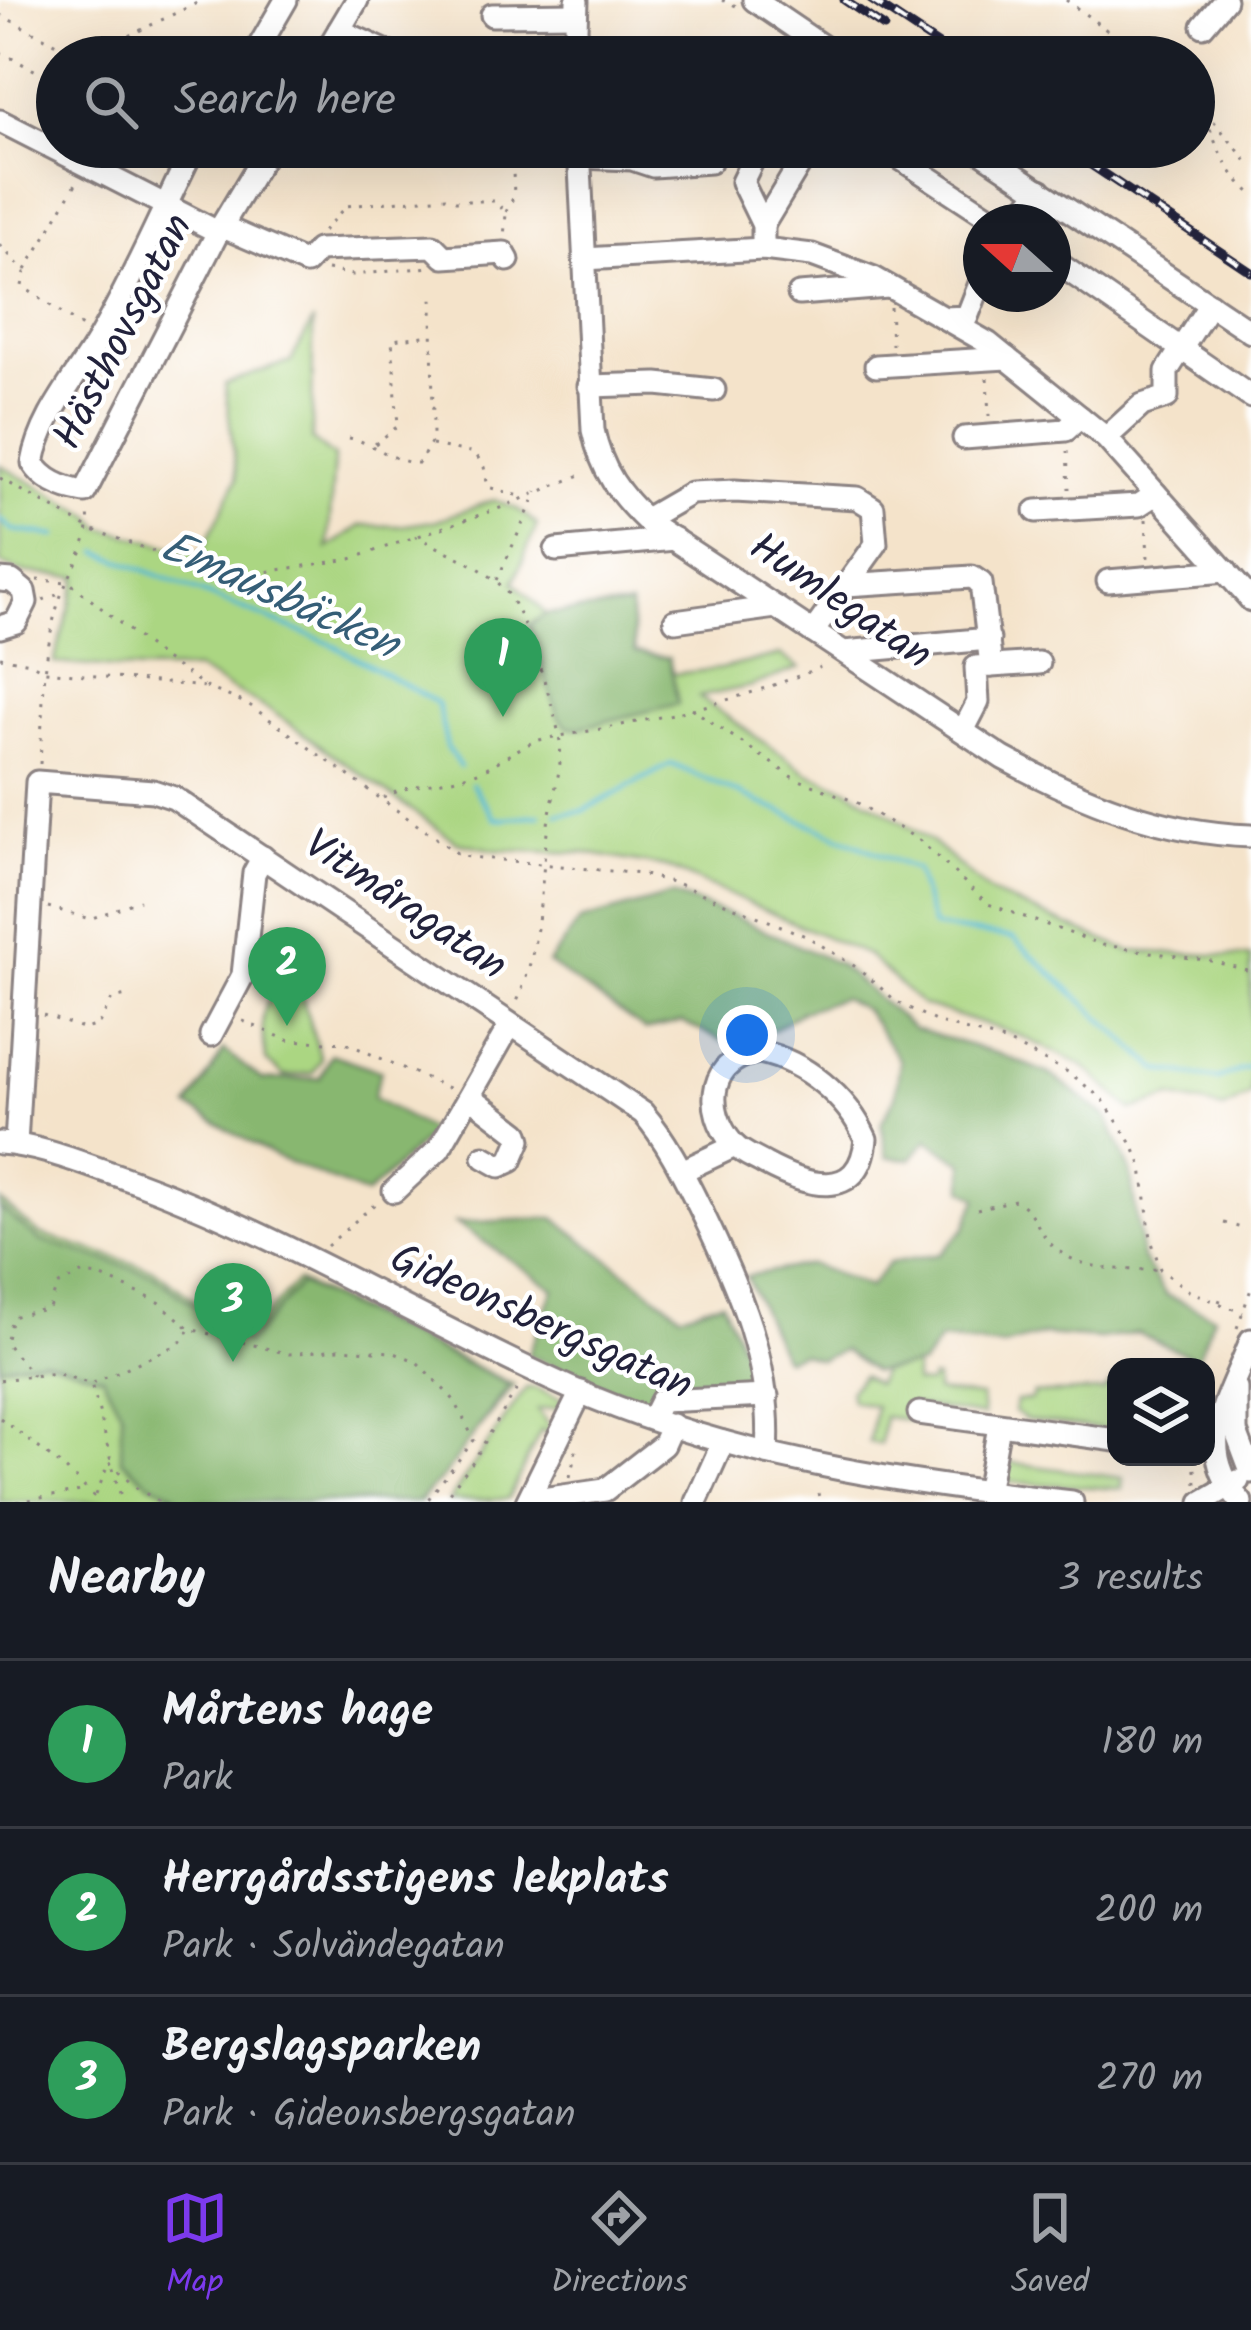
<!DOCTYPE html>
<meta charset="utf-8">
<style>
:root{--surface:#171b24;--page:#20242c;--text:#f1f3f6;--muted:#9ea1a6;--line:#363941;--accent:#7c3aed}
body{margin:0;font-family:Kalam,sans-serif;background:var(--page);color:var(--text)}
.controls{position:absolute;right:36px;bottom:36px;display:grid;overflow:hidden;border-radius:24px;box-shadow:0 12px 48px #0002}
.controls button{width:108px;height:108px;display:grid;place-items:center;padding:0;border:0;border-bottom:3px solid var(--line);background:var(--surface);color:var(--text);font:60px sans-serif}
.compass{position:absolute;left:963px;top:204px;width:108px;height:108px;border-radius:50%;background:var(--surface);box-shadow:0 12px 48px #0002;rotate:291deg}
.you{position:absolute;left:747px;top:1035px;width:42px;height:42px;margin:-30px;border:9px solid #fff;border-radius:50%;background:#1a73e8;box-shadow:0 0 0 18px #1a73e833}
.badge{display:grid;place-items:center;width:78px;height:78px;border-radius:50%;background:var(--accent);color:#fff;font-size:39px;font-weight:700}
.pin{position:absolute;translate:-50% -99px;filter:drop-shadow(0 3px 6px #0008)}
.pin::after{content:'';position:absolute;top:63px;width:42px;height:36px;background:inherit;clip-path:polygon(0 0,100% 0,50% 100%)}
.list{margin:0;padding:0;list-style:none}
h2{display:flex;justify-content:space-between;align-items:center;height:156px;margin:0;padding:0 48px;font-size:51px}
h2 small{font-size:39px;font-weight:400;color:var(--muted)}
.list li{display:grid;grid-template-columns:78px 1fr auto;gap:36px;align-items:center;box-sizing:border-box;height:168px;padding:0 48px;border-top:3px solid var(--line)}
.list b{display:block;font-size:45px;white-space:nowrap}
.list p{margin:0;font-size:39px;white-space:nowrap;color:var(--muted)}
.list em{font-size:39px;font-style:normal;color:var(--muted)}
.icon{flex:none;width:66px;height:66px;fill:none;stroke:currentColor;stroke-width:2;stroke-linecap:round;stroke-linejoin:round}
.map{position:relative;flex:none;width:1251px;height:1502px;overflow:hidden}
.search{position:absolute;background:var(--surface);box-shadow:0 12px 48px #0002;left:36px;right:36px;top:36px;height:132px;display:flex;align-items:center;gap:30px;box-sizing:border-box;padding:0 42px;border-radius:66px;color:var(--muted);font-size:45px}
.sheet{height:660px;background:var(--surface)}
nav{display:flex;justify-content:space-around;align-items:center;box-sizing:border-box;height:168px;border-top:3px solid var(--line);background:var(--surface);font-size:33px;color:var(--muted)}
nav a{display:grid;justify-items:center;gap:6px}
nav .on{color:var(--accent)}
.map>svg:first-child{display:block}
</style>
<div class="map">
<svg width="1251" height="1502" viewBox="0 0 1251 1502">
<rect width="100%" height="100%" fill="#fff"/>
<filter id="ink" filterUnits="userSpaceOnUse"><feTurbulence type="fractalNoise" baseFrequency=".00833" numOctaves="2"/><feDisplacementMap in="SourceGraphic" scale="24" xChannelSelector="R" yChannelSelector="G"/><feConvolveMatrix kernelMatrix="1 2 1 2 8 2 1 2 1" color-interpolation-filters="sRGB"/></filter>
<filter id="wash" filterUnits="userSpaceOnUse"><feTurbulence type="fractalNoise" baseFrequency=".004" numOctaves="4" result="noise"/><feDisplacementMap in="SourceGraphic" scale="48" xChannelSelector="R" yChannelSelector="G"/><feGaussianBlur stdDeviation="2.7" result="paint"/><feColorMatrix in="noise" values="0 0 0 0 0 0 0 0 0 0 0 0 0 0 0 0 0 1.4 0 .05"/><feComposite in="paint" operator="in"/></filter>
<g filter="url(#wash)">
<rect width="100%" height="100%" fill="#f4e3ca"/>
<!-- green -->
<g fill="#abd682" stroke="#667c5e" stroke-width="3">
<polygon points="313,321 312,440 334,457 328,548 362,525 399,526 434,521 494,500 519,510 537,525 514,582 546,614 630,606 635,652 669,658 671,674 719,669 780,655 799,668 751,686 699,697 808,773 848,789 889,813 933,843 990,893 1129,951 1251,957 1251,1094 1224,1109 1171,1097 1132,1110 1082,1065 1016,1034 922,1005 867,955 666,867 586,853 495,850 457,842 273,712 196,670 140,670 54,663 78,577 26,573 0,564 0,465 91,516 102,528 201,554 237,479 225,384 291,361"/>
<path d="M279,989L301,994L321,1059L313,1073L284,1076L266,1061C263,1036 255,1005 279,989Z"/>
<polygon points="0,1201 39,1234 155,1270 245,1338 297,1281 514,1385 420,1502 0,1502"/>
<polygon points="915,1366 915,1383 929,1384 931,1379 936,1379 936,1392 981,1397 983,1416 913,1405 910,1420 884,1417 880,1444 869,1442 875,1406 851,1400 849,1391 862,1376 876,1384 882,1371"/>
<polygon points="1116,1378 1116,1431 1026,1420 1014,1412 1016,1401 1031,1400 1033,1394 1104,1391"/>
<polygon points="526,1388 535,1388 566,1401 563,1407 538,1410 552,1431 550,1434 541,1430 508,1499 449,1501"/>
<polygon points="1006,1462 1123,1478 1122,1489 1006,1482"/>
</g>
<!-- forest -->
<g fill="#88b770" stroke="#556c56" stroke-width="3">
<polygon points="630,606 635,652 669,658 678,704 578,728 567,726 558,716 529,625 546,614"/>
<polygon points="672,895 733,916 838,964 914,1029 999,1054 1050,1074 1107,1117 1130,1169 1142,1258 1166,1295 1214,1316 1197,1359 1137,1333 1101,1339 1043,1335 1003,1346 940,1340 922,1365 873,1372 843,1350 820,1360 801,1353 784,1359 746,1276 810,1264 869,1287 889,1263 940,1254 965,1228 978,1198 964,1189 964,1163 927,1140 911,1159 887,1157 881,1123 895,1097 900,1061 865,1010 842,998 800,1012 774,1030 750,1021 732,1030 725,1042 682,1022 645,1030 548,963 580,921"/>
<polygon points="224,1050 262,1080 320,1078 331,1054 381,1071 373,1097 433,1132 366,1195 276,1157 189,1107"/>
<polygon points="0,1208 39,1240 154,1275 246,1344 300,1284 509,1385 443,1477 417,1502 152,1502 175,1494 149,1483 121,1459 122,1413 102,1376 43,1359 0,1366"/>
<polygon points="554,1218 681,1314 722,1301 755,1378 659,1384 651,1407 528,1355 554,1289 456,1223"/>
</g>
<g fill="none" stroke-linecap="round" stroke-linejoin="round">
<!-- stream -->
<g stroke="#52b9d0" stroke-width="4.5">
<polyline points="0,519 12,530 56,536"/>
<polyline points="99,552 331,644 437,703 447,747 460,767"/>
<polyline points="472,784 495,819 540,815"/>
<polyline points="557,814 583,811 671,764 916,870 933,927 1013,938 1158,1070 1218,1079 1251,1066"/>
</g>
</g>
</g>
<g filter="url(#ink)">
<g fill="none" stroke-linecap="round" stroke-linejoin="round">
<!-- minor casing -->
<g stroke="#8b8282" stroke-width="27">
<g id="minor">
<polyline points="754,0 838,57"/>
<polyline points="492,15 575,14"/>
<polyline points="1203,26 1225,0"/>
<polyline points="339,30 398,57"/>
<polyline points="253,57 286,0"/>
<polyline points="323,57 357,0"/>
<polyline points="575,57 577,1"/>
<polyline points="0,121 218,232"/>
<path d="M194,147C162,211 134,278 98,340C75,379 41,417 33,463C44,481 65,489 85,492L218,232L269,147"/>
<path d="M579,147L593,430C601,470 620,496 649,523L1003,758C1083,801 1160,833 1251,836"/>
<polyline points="759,147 742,182 763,225 763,249"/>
<polyline points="883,147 997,222"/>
<polyline points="974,147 1251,332"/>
<polyline points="580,157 632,159 653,166 710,162"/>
<polyline points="1015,222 1040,190"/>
<polyline points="763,225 810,147"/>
<polyline points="221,226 306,263 318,250 433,246 444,257 504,253 508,260"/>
<polyline points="584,259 763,249 812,255 874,278 988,343 1106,438 1251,600"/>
<polyline points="1053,260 1251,397"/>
<polyline points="799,294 888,287"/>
<polyline points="944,318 967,317 981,281"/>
<polyline points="876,366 1007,358"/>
<polyline points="589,386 657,384 714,390"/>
<polyline points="964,438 1066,430 1080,417"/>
<polyline points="1106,438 1142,405 1167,397 1167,371 1210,304"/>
<polyline points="1036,511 1139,505 1156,494"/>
<polyline points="646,519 691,493 735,491 857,498 873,508 876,544 813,632"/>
<polyline points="556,550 674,539"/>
<polyline points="0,580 12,581 24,591 26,602 16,622 0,627"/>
<polyline points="1108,581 1226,571"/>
<polyline points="846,585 972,577 981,583 991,666"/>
<polyline points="675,621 776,607"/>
<polyline points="844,652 989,639"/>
<polyline points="963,731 978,702 976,667 1039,663"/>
<polyline points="211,1035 243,975 254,873 263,857"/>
<path d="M760,1052C805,1062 847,1096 866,1139C860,1204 804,1185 765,1164C755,1158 741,1153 733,1144C703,1109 709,1058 760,1052Z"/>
<polyline points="471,1097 518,1133 520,1140 511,1161 500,1166 484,1157"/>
<path d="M0,1143C42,1146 83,1164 122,1177C277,1232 418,1320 568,1387C728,1458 900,1483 1072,1502"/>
<path d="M16,1144L37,782L153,791L174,798L643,1113C668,1142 684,1176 701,1210C739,1288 773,1365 767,1453"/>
<polyline points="682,1171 735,1146"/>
<polyline points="394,1191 439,1149 510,1025"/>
<polyline points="1236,1388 1236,1432 1251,1472"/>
<polyline points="919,1413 1116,1440"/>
<polyline points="652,1419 661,1401 767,1396"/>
<polyline points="987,1493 999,1426"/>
<polyline points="528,1501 605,1490 663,1445 672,1425"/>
<polyline points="527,1502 581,1392"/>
<polyline points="696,1502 723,1442"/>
<polyline points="1202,1502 1238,1481"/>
<path d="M1241,1502C1191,1445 1230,1398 1251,1340"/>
</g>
</g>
<!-- path -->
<g stroke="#8b8282" stroke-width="3" stroke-dasharray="3 9" stroke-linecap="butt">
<polyline points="722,0 736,6"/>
<polyline points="1066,0 1143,57"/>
<polyline points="0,15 79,55 107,52 122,39 203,0"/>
<polyline points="0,52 57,82"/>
<polyline points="1179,57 1191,41"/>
<path d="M1203,106C1213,141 1224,169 1251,193"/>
<polyline points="1206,112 1251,166"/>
<polyline points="506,212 514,196 512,147"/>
<polyline points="323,231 346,206 446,197 456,201 496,201 506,214 504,237"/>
<polyline points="0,245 25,272 22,286 82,327"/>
<polyline points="26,270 78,180"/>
<polyline points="327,270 353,275 430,267"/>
<polyline points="890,307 892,345"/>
<polyline points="115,349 132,360"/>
<polyline points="987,378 989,416"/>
<path d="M349,438C375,443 393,463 419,463L433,439L432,293"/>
<polyline points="375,444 398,426 392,340 432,335"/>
<polyline points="432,445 475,453 484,467 488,487 523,497"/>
<polyline points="1067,451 1069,489"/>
<polyline points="0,478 90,529 187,563 251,574 351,559 500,508 585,473"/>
<polyline points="1146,519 1148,558"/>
<path d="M415,536C443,551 489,567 508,594C526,621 556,709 560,742C563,769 552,797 548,824C540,887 542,945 516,1004"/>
<polyline points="37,580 69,582 162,657 208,688 248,704 461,856 640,874 676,883 808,937 859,969 897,1002 939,1023 1007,1042 1070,1073 1103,1100 1134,1147 1142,1167 1151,1239 1160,1269 1189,1291 1243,1313"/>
<polyline points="497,580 537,492"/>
<polyline points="43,600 62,593"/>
<polyline points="0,657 30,663 45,671 205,687"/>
<polyline points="691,708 792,777 856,802 919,840 988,904 1103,945 1211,961 1251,971"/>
<path d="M40,764C43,710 42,653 59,601C69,571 92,545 88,512"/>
<path d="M383,798C411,783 443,783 472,774C498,766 521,742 548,738C641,723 738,703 825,665"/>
<polyline points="48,907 90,919 140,900"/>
<polyline points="43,1015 85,1029 98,1025 112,999 132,995"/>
<polyline points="243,1021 287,1040 346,1043 453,1090"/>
<path d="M977,1209L1015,1200C1034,1211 1036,1227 1050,1243C1075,1271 1125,1271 1159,1269"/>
<polyline points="1224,1223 1245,1229"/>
<polyline points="327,1246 378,1201"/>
<polyline points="1219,1302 1223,1292"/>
<polyline points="1237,1328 1251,1289"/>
<polyline points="33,1376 6,1343 12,1317 49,1308 57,1286 81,1274 100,1276 159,1302 190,1329 289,1354 338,1349 392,1352 416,1361 455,1401 474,1440 426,1502"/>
<path d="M0,1380L56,1373L91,1384C104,1423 109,1463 123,1502"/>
<polyline points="93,1383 179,1344 188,1331"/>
<polyline points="0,1418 61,1465 100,1502"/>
<polyline points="1194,1457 1196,1484"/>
<polyline points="570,1477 577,1446"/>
<polyline points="818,1493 820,1502"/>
<polyline points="96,1495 109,1462 135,1487 160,1502"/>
<polyline points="17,1502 87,1490"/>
<polyline points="442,1502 474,1460 520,1384"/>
</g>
<!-- minor -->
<use href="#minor" stroke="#fff" stroke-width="21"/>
<!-- rail casing -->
<g stroke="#22223b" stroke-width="9">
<g id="rail">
<polyline points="844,0 884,27"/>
<polyline points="871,0 957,57"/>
<polyline points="1064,147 1251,272"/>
</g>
</g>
<!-- rail -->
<use href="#rail" stroke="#fff" stroke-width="4.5" stroke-dasharray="14" stroke-linecap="butt"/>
</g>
</g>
<g text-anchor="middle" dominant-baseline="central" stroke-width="9" stroke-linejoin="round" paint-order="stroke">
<!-- street labels -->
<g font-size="42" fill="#22223b" stroke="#fff">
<text transform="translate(124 332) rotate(-63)">Hästhovsgatan</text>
<text transform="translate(840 602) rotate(34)">Humlegatan</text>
<text transform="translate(405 906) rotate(34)">Vitmåragatan</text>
<text transform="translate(541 1323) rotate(24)">Gideonsbergsgatan</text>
</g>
<!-- water labels -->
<g font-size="45" font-style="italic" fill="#355e77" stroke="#fff">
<text transform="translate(279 597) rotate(24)">Emausbäcken</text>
</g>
</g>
</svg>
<div class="controls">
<button><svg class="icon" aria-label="layers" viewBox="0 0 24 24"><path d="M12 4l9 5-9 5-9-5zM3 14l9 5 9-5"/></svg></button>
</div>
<svg class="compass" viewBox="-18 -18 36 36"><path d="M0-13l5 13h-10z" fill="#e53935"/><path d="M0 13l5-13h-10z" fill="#9ea1a6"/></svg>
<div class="you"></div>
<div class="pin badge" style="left:503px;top:717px;background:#2e9e5b">1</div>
<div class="pin badge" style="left:287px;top:1026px;background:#2e9e5b">2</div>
<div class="pin badge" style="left:233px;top:1362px;background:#2e9e5b">3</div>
<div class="search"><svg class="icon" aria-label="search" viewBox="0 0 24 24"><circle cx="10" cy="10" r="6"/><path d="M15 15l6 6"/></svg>Search here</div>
</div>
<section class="sheet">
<h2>Nearby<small>3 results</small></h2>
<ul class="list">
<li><span class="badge" style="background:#2e9e5b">1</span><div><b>Mårtens hage</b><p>Park</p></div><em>180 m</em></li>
<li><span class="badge" style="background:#2e9e5b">2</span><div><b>Herrgårdsstigens lekplats</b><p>Park · Solvändegatan</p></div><em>200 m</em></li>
<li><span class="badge" style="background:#2e9e5b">3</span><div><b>Bergslagsparken</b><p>Park · Gideonsbergsgatan</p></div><em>270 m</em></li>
</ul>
</section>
<nav>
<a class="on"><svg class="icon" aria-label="map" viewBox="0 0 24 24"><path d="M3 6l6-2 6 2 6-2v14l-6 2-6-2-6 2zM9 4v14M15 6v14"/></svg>Map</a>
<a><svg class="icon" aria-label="directions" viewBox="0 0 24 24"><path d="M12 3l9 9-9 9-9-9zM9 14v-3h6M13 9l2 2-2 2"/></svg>Directions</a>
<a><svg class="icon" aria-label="saved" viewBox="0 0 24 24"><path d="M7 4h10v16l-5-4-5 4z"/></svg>Saved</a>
</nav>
